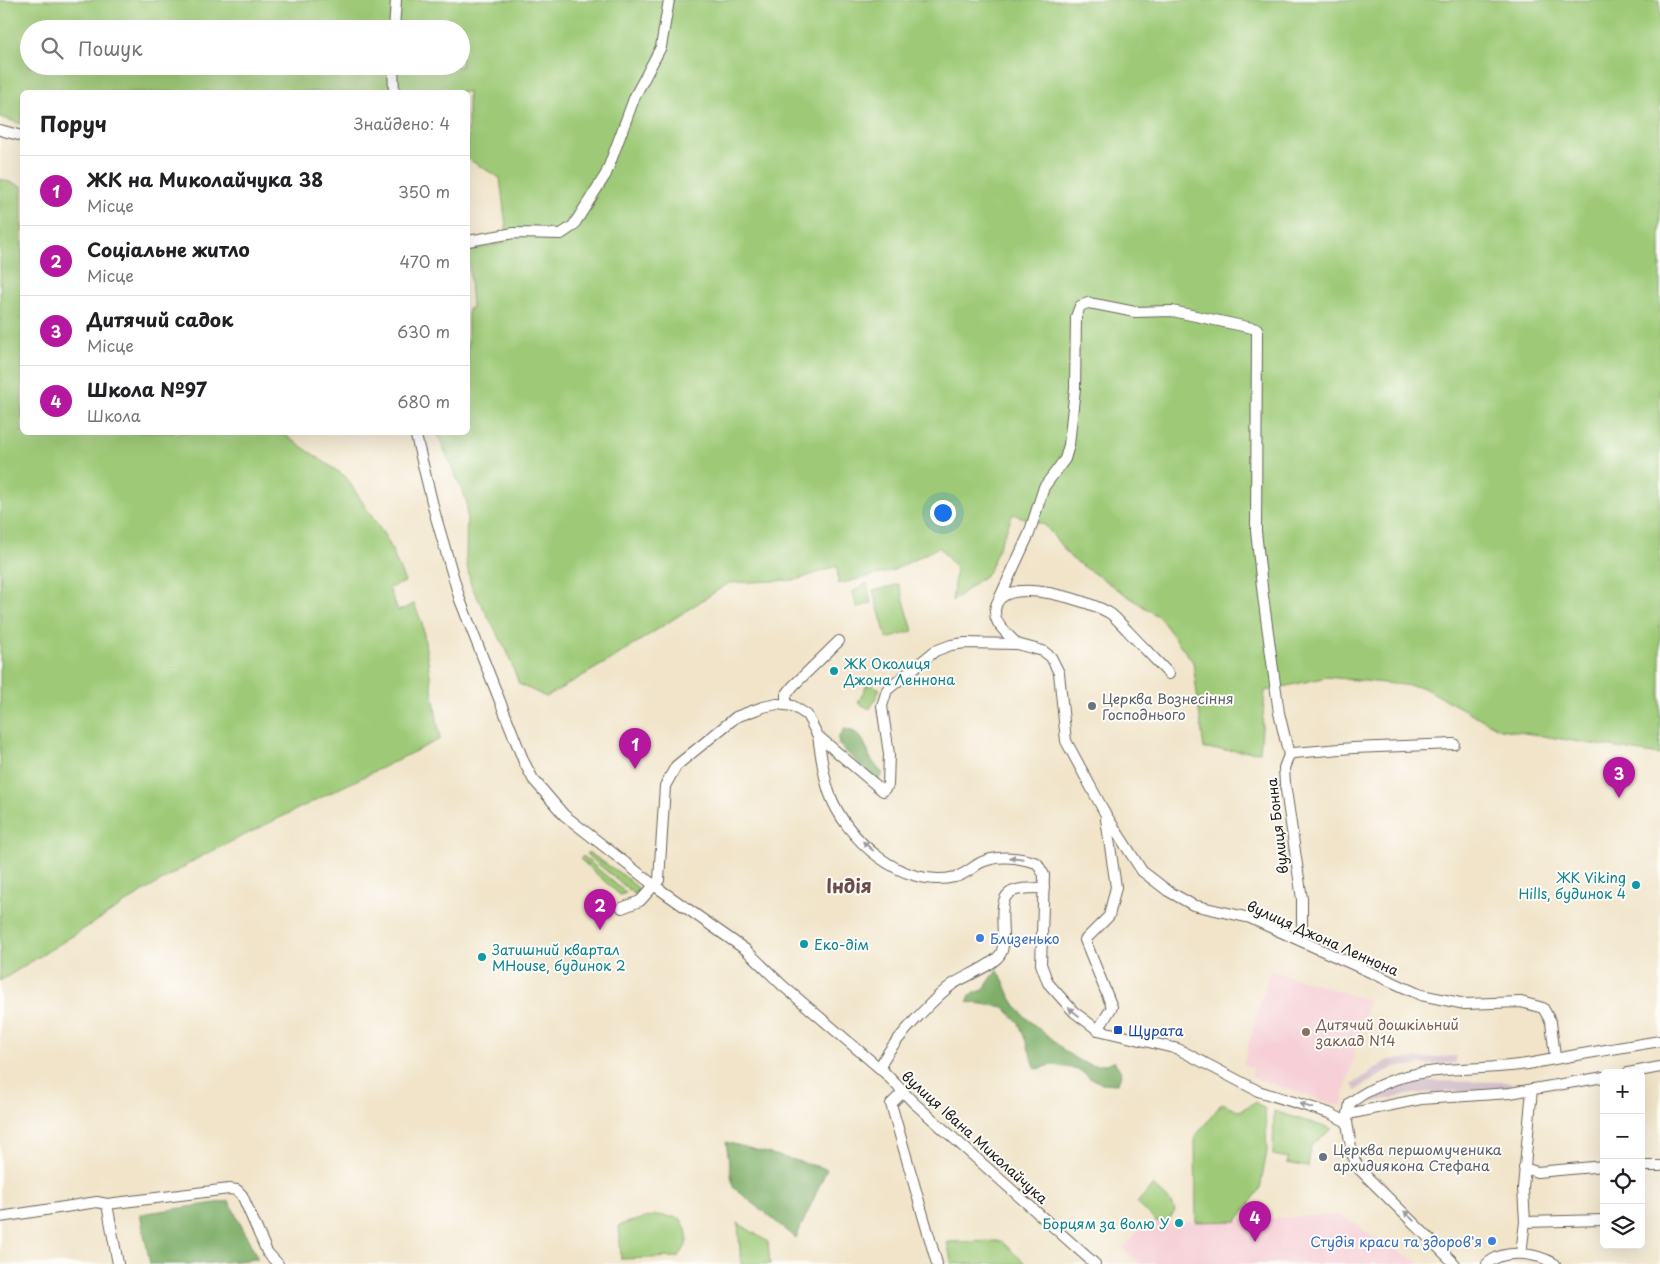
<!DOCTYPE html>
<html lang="uk">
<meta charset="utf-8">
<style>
:root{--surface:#fff;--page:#f2f2f2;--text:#202124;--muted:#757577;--line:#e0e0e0;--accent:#b5179e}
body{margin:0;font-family:"Playpen Sans",sans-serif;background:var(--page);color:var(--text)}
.controls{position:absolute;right:15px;bottom:15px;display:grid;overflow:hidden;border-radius:8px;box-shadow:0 5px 20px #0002}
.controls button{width:45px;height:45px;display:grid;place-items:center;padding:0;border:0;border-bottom:1px solid var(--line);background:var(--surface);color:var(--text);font:25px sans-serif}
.you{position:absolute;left:942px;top:512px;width:18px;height:18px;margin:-12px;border:4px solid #fff;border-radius:50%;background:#1a73e8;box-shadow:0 0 0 8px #1a73e833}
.badge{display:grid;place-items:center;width:32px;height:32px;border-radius:50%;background:var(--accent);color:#fff;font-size:16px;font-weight:700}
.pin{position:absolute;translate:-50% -41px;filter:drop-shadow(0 1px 2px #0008)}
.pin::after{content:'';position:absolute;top:26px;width:18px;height:15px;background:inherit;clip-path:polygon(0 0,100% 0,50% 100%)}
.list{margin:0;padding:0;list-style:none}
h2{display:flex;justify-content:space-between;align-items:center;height:65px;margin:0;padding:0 20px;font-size:21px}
h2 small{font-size:16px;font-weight:400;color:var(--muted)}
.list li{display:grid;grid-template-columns:32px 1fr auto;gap:15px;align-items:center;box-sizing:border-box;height:70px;padding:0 20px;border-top:1px solid var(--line)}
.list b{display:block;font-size:19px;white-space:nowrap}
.list p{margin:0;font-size:16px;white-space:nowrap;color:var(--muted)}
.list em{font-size:16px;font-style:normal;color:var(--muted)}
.icon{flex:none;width:28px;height:28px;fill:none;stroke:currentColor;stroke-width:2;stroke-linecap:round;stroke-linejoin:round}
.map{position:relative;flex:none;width:1660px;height:1264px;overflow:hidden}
.search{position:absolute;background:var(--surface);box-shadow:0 5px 20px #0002;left:20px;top:20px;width:450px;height:55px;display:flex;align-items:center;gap:12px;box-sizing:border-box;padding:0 18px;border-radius:28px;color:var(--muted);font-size:19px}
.panel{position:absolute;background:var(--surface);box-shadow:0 5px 20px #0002;left:20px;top:90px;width:450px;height:345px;border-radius:8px}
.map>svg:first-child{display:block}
</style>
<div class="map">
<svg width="1660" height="1264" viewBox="0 0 1660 1264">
<rect width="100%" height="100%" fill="#fdfcf7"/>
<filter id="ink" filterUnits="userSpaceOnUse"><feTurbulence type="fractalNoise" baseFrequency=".02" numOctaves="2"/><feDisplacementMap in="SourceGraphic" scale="10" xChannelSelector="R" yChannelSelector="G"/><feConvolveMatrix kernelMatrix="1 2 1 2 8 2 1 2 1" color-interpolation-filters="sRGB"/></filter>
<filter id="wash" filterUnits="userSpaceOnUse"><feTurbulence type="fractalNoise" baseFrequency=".0096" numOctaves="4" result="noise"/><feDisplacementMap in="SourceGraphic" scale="20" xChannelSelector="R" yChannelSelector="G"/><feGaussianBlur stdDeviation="1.12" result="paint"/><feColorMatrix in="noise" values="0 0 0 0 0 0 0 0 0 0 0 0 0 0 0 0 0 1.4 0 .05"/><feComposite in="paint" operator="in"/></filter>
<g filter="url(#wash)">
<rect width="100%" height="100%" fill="#f1e4c9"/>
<!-- built -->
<g fill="#f6cfd7">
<polygon points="1270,970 1368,1000 1341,1106 1251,1077 1253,1068 1243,1064"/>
<polygon points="1337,1215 1357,1224 1370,1236 1422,1264 1139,1264 1123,1249 1145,1224"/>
</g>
<!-- industrial -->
<g fill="#d1bdc9">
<polygon points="1456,1056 1456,1063 1394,1067 1356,1090 1352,1085 1388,1060"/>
<polygon points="1409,1081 1512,1082 1511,1089 1418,1093 1372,1102 1372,1099"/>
</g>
<!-- green -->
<g fill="#9eca77" stroke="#5d734a" fill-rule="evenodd">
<path d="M0,0H1660V755L1500,729L1422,687L1327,677L1265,691L1260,752L1204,749L1193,662L1159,617L1071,558L1045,525L1013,514L988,573L952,601L956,568L939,547L892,571L838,584L837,566L796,580L729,583L615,657L546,697L519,684L507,651L471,586L466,560L467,502L437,433L468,432V309L472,308L468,251L508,242L500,178L468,159V92H22V124L0,117ZM29,29H461V66H29Z"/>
<polygon points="0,179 22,186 22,432 282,433 346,477 388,541 405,582 389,588 398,611 414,604 422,623 440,739 198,858 0,981"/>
<polygon points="867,583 871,603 857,608 853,592"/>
<polygon points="899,584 913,631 887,639 873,591"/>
<polygon points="868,683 880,689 870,709 858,703"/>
<polygon points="588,852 624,876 645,894 639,898 586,854"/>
<polygon points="583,856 626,893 620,895 580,859"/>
<polygon points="1255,1102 1265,1109 1267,1151 1260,1189 1237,1221 1196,1222 1195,1137 1222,1103 1240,1111"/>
<polygon points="1274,1111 1332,1129 1311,1146 1308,1167 1287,1163 1288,1158 1273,1155"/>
<polygon points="1153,1185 1172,1203 1175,1211 1167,1222 1156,1222 1137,1203"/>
<path d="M656,1215L680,1218C690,1233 690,1244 678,1257L621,1259L619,1225Z"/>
<polygon points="738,1223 768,1242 770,1264 741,1264"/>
<polygon points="1001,1241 1026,1264 952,1264 947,1242"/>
</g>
<!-- forest -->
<g fill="#7eae68" stroke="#4d6542">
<path d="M844,729C862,731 864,743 870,757C873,763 879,769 883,774L877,781L839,745L838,738Z"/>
<path d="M997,970C1005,980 1006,990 1013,1001C1022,1016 1034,1025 1048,1036C1068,1053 1085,1074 1114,1061L1122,1073L1117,1084L1102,1083L1091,1079L1078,1069L1052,1065L1036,1069L1019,1023L1004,1007L967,1002L970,995L983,990Z"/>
<polygon points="726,1142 827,1169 796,1238 733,1187"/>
<polygon points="229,1201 258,1259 201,1264 150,1264 140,1214"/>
</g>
</g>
<g filter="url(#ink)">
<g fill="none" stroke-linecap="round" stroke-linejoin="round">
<!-- minor casing -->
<g stroke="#676259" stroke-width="12">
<g id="minor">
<polyline points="394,29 396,0"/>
<polyline points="393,66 394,92"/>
<polyline points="0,130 22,136"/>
<polyline points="468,241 514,233 561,234 573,226 606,174 635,96 661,47 669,0"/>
<polyline points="415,432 435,514 460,600 524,762 533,779 564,815 655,886 746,950 782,985 884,1072"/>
<polyline points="999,599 1029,534 1044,487 1065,459 1069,445 1075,388 1076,317 1080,306 1088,303 1100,305 1135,312 1172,311 1257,329 1256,531 1263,596 1279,713 1289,755"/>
<path d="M1017,644C1006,632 989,621 997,603C1010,576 1091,601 1111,614C1116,618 1122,625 1127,630C1141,645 1155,659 1169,674"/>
<polyline points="786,705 786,695 793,686 839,641"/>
<path d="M818,736C821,755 823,774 829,792C845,839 903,890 955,877C964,875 971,869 978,864C996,854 1018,857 1037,863L1044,875L1041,964L1048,983L1074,1012L1098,1030L1178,1049L1258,1091L1329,1113L1347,1122L1352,1154L1359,1169L1455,1264"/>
<path d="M1044,888C1001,888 1001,893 1003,935C1003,941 1004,948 1001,953C995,965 965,976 953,984C937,995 885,1049 881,1066L884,1072L913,1102L1095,1264"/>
<polyline points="622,908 640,901 659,880 665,786 676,766 736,717 763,707 777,704 793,706 807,715 818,736 883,791 888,785 889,754 882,706 887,690 935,651 951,645 965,643 1017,644 1043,651 1051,657 1059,673 1066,741 1106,815 1142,871 1168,891 1193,905 1250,918 1421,995 1465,1004 1521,1002 1543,1008 1551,1022 1555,1057"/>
<polyline points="1302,941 1302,899 1285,783 1284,768 1289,755 1293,753 1353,748 1454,744"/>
<polyline points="1098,1030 1112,1007 1085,940 1109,916 1116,887 1106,819"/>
<polyline points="1628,1073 1660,1067"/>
<polyline points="903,1092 891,1104 937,1264"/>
<polyline points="1348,1114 1421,1099 1510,1093 1604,1077"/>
<path d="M1347,1122L1350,1103C1411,1058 1465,1075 1533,1063C1575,1055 1617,1048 1660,1041"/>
<polyline points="1641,1166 1660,1166"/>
<polyline points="1524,1168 1537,1172 1604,1166"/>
<polyline points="107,1204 118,1264"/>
<polyline points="0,1217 97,1202 107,1204 229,1189 237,1190 242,1195 267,1252 278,1264"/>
<polyline points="1525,1222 1604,1220"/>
<polyline points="1521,1253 1525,1222 1523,1188 1532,1089"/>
<path d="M1487,1264C1504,1248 1537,1253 1555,1264"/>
</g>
</g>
<!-- minor -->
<use href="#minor" stroke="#fff" stroke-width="10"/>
</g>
<!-- one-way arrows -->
<defs><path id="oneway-solid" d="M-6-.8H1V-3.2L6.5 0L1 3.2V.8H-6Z" transform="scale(1.25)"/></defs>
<g fill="#999">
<use href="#oneway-solid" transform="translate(868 846) rotate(-138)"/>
<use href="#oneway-solid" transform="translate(1016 858) rotate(-174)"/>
<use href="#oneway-solid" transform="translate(1074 1012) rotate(-141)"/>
<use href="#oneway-solid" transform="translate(1306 1106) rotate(-163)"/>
<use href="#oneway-solid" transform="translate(1409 1216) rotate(-135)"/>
</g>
</g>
<!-- markers -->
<g fill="#0f9aa8" stroke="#fdfcf7" stroke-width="2">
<circle cx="834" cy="671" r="5"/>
<circle cx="1636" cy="885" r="5"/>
<circle cx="804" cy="944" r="5"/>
<circle cx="482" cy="957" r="5"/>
<circle cx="1179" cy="1223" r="5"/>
</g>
<g fill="#6b7280" stroke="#fdfcf7" stroke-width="2">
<circle cx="1092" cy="706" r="5"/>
<circle cx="1323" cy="1157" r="5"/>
</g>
<g fill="#3f7fe0" stroke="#fdfcf7" stroke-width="2">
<circle cx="980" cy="938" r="5"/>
<circle cx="1492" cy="1241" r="5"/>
</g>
<rect fill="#1a4fb4" stroke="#fdfcf7" stroke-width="2" x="1113" y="1025" width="10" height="10" rx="2.5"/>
<circle fill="#8d6e63" stroke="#fdfcf7" stroke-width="2" cx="1306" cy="1032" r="5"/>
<g text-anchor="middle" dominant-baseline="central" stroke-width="4" stroke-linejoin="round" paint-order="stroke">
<!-- culture labels -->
<g font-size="14" fill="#0d838f" stroke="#fdfcf7" text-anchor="start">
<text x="844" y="663">ЖК Околиця<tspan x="844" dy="16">Джона Леннона</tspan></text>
<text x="1626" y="877" text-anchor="end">ЖК Viking<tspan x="1626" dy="16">Hills, будинок 4</tspan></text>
<text x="814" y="944">Еко-дім</text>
<text x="492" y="949">Затишний квартал<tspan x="492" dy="16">MHouse, будинок 2</tspan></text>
<text x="1169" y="1223" text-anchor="end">Борцям за волю У</text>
</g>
<!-- worship labels -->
<g font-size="14" fill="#5b616d" stroke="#fdfcf7" text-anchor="start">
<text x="1102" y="698">Церква Вознесіння<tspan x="1102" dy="16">Господнього</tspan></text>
<text x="1333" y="1149">Церква першомученика<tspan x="1333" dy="16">архидиякона Стефана</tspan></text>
</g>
<!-- street labels -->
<g font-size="14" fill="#1c1c1c" stroke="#fdfcf7">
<text transform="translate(1277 826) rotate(-97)">вулиця Бонна</text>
<text transform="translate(1323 938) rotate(24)">вулиця Джона Леннона</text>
<text transform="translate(975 1137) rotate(42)">вулиця Івана Миколайчука</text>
</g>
<!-- shop labels -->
<g font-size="14" fill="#366cbe" stroke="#fdfcf7" text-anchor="start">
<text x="990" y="938">Близенько</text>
<text x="1482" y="1241" text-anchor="end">Студія краси та здоров'я</text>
</g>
<!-- education labels -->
<g font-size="14" fill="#785e54" stroke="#fdfcf7" text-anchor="start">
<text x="1316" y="1024">Дитячий дошкільний<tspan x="1316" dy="16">заклад N14</tspan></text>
</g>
<!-- transit labels -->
<g font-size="14" fill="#164399" stroke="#fdfcf7" text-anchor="start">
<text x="1128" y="1030">Щурата</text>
</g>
<!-- district labels -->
<g font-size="19" font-weight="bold" fill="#6a4d4b" stroke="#fdfcf7">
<text x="849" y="885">Індія</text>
</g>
</g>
</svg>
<div class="controls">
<button>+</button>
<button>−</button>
<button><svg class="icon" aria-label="locate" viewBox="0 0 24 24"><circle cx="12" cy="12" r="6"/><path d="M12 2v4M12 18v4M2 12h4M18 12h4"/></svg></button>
<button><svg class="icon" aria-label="layers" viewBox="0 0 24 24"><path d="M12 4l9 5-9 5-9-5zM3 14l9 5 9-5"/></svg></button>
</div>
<div class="you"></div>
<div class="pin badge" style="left:635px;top:769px">1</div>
<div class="pin badge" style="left:600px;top:930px">2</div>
<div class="pin badge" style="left:1619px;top:798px">3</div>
<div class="pin badge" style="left:1255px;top:1242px">4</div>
<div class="search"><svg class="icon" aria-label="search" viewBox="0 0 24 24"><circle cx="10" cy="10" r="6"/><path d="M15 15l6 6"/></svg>Пошук</div>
<section class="panel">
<h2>Поруч<small>Знайдено: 4</small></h2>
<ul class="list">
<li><span class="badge">1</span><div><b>ЖК на Миколайчука 38</b><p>Місце</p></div><em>350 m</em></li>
<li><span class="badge">2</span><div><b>Соціальне житло</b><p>Місце</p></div><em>470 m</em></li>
<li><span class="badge">3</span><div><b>Дитячий садок</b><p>Місце</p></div><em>630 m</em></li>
<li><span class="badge">4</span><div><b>Школа №97</b><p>Школа</p></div><em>680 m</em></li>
</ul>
</section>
</div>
